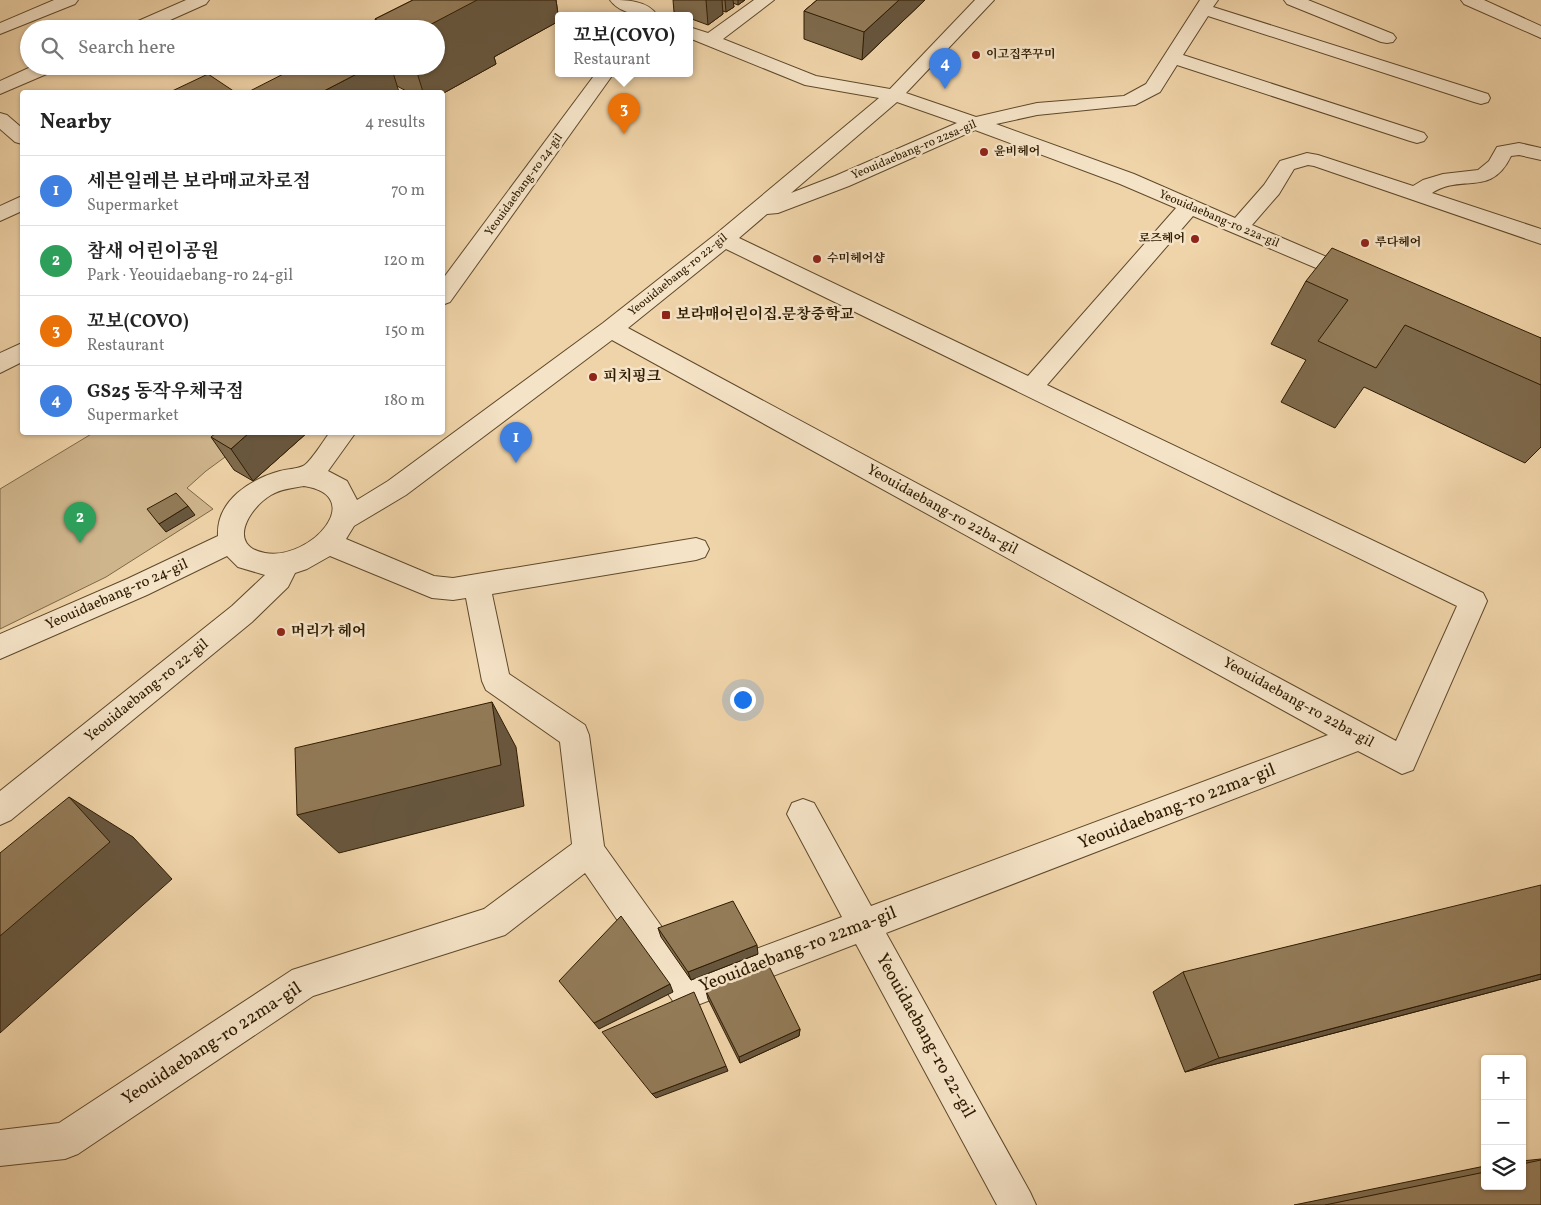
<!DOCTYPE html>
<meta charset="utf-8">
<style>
:root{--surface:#fff;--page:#f2f2f2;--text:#222;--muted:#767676;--line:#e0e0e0;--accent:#d93025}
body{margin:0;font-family:Vollkorn,"Noto Serif KR",serif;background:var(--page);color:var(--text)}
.controls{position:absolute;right:15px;bottom:15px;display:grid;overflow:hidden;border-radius:5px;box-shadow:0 1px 4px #0004}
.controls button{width:45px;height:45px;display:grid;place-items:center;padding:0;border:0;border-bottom:1px solid var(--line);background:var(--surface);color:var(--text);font:25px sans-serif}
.you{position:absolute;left:742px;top:699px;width:18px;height:18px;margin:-12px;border:4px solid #fff;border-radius:50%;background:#1a73e8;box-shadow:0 0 0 8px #1a73e833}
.badge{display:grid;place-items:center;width:32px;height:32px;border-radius:50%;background:var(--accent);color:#fff;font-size:16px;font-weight:700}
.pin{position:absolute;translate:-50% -41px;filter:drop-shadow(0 1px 2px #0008)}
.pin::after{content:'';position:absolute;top:26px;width:18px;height:15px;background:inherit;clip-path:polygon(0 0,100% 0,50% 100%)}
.popup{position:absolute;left:555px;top:12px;width:138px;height:65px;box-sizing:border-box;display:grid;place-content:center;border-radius:5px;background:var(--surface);filter:drop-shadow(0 1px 4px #0005);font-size:16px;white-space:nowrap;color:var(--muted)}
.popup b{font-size:19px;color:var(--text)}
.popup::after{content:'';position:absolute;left:50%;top:100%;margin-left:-10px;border:10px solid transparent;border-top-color:var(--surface)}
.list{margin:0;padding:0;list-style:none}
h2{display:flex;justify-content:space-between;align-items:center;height:65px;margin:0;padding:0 20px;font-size:21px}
h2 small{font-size:16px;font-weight:400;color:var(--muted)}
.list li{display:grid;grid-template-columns:32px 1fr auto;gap:15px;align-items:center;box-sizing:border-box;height:70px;padding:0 20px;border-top:1px solid var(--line)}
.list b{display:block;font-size:19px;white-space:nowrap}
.list p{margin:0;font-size:16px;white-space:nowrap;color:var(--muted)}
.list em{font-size:16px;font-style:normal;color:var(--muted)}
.icon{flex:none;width:28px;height:28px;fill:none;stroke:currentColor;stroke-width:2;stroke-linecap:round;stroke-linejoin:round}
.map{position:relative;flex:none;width:1541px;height:1205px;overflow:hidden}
.search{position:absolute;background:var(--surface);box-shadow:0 1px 4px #0004;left:20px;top:20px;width:425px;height:55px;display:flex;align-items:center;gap:12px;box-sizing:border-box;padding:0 18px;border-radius:28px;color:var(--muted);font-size:19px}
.panel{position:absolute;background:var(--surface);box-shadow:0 1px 4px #0004;left:20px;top:90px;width:425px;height:345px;border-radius:5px}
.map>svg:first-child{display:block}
</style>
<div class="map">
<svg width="1541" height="1205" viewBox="0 0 1541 1205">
<rect width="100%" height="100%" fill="#f0d4a9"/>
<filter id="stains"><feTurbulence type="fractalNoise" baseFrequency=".004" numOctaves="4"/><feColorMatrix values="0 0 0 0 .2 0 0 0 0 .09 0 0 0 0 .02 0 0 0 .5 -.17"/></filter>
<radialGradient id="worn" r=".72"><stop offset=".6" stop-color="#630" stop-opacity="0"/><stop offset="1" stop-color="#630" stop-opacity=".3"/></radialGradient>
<!-- green -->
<polygon fill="#cfb58c" stroke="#7e6846" points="93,433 258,433 206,471 187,488 213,509 106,577 0,629 0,489"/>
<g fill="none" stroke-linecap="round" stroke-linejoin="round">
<!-- minor casing -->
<g stroke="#5e492a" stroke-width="2">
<g id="minor">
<polygon points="54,0 78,0 75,4 0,34 0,23"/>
<polygon points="186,0 209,0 206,4 150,29 126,29 129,25"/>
<path d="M610,0C626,0 647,0 657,15C641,16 620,14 610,0Z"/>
<path d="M754,0H774L723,39L816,76L890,89L975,0H994L906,93L976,117L1037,103L1124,96L1146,84L1200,0H1218L1213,7L1488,94L1490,98L1488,102L1481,104L1474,102L1208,16L1183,55L1424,133L1427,137L1424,141L1417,143L1410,141L1177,65L1160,92L1135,105L1037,115L996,124L1134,174L1235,218L1264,185L1280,161L1307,153L1318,155L1413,186L1423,180L1443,174L1478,170L1489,161L1497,147L1519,143L1541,148V160L1519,155L1511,156C1491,198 1462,173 1432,193L1541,229V244L1314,166L1308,165L1294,169L1279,194L1252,225L1362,272L1365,277L1362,282L1354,284L1193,216L1047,385L1483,593L1487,601L1413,770L1402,774L1358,751L886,933L1030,1192L1036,1205H997L856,944L687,1009L675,1004L585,873L505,935L313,996L78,1154L65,1159L0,1166V1130L59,1123L292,970L484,909L572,844L560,742L486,690L482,681L466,598L453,600L432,598L330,556L307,569L295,573L288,587L252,622L11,820L0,825V791L232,606L265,575L238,567L227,556L147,595L0,659V634L127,579L218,536C216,500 251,479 280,471C287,469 297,469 303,466C310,463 324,440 330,432H356L328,471L347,481L357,500L388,481L603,323L716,234L879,98L805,85L689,38V27L708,33ZM897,102L957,123L835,176L791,193ZM975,130L1120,184L1176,208L1028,376L739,238L767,214L778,213L849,186ZM726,249L1457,606L1396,741L628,328ZM612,340L1328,735L871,906L814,803L803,799L792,803L787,814L842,917L694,972L604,846L589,735L585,725L509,674L492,594L696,560L705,557L709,549L705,541L696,538L453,578L434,576L346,539L354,526L406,495ZM304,486C368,496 311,561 265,553C226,546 249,508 271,495C281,489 292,488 304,486Z"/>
<polygon points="1284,0 1308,0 1393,34 1396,38 1393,42 1387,43 1381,42 1287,4"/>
<polygon points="1461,0 1484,0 1541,26 1541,38 1464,4"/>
<polygon points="33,66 58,66 56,70 0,94 0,81"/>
<polygon points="596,73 614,73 450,302 442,305 442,280"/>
<polygon points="0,113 7,115 22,128 22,144 15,142 0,129"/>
<polygon points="22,196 22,211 0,221 0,206"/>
<polygon points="22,343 22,362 0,373 0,353"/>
</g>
</g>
<!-- minor -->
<use href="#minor" fill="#f5e3c7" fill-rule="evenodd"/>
</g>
<!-- wall -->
<g fill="#7e6a4c" stroke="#2e1b00">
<polygon points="413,0 556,0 559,21 494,57 496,64 442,94 442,92 408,92 397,86 299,66 436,66 436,29 378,29 375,19"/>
<polygon points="673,0 745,0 738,5 733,3 734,7 726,12 722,11 723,14 708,25 689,18 689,15 683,15 674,12"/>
<polygon points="817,0 925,0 862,60 804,39 804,11"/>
<polygon points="1306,281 1541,338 1541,447 1525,463 1364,387 1335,428 1281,402 1306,360 1271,344"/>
<polygon points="308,432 253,481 234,470 211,437"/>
<polygon points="658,928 758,954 691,980 661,937"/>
<polygon points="1183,972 1541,979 1185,1072 1153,992"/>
<polygon points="706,991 800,1029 799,1036 740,1063 708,999"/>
<polygon points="1541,1159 1541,1205 1294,1205 1485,1166 1485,1186 1522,1186 1522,1161"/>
</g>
<!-- shaded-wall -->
<g fill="#67563e" stroke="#2e1b00">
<polygon points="474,0 556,0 559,21 494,57 496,64 442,94 442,92 423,92 415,66 436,66 436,29 422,29"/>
<polygon points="706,0 722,0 723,14 708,25"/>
<polygon points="725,0 733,0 734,7 726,12"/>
<polygon points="738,0 745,0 738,5"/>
<polygon points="899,0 925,0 862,60 864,32"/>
<polygon points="372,66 391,66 399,92 322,92"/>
<polygon points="250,432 308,432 253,481 231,449"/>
<polygon points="188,506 195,515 166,532 159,524"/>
<polygon points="492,702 516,747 524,806 339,853 297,815"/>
<polygon points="69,797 133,837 172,879 0,1033 0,936"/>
<polygon points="757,945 758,954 691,980 688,972"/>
<polygon points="1541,974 1541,979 1185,1072 1219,1058"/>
<polygon points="670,984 673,992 599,1029 594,1023"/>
<polygon points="800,1029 799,1036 740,1063 739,1057"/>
<polygon points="726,1066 728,1071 656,1098 652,1094"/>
</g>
<!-- building -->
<g fill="#937b58" stroke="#2e1b00">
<polygon points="413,0 477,0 422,29 392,29 375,19"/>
<polygon points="817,0 899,0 864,32 804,11"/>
<polygon points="299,66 372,66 322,92 248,92"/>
<polygon points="208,74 235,92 170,92"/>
<polygon points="1332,248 1541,338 1541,385 1405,325 1376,368 1318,341 1348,300 1306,281"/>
<polygon points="217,432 250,432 231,449 211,437"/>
<polygon points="176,493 188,506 159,524 147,509"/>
<polygon points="492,702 501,765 297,815 295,748"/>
<polygon points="69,797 110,842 0,936 0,853"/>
<polygon points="1541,885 1541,974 1219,1058 1183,972"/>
<polygon points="733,901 757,945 688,972 658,928"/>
<polygon points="621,916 670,984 594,1023 559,981"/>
<polygon points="767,962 800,1029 739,1057 706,991"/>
<polygon points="694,992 726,1066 652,1094 602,1032"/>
<polygon points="1541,1160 1541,1205 1325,1205 1485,1172 1485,1186 1522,1186 1522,1164"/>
</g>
<!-- markers -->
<g fill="#8f2418" stroke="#f5e3c7" stroke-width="2">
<circle cx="976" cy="55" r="5"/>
<circle cx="984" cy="152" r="5"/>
<circle cx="1195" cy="239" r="5"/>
<circle cx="1365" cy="243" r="5"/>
<circle cx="817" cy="259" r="5"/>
<rect x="661" y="310" width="10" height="10" rx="2.5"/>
<circle cx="593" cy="377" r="5"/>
<circle cx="281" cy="632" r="5"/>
</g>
<g text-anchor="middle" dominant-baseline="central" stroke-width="5" stroke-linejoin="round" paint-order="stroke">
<!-- far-poi labels -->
<g font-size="12" font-weight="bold" fill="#2e1b00" stroke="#f5e3c7" text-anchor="start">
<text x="986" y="55">이고집쭈꾸미</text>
<text x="994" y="152">윤비헤어</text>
<text x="1185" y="239" text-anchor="end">로즈헤어</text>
<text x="1375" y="243">루다헤어</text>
<text x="827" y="259">수미헤어샵</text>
</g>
<!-- far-street labels -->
<g font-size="12" fill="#2e1b00" stroke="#f5e3c7">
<text transform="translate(914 150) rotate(-23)">Yeouidaebang-ro 22sa-gil</text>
<text transform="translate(524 185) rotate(-54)">Yeouidaebang-ro 24-gil</text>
<text transform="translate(1219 219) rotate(23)">Yeouidaebang-ro 22a-gil</text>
<text transform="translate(678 275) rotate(-39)">Yeouidaebang-ro 22-gil</text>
</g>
<!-- poi labels -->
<g font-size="15" font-weight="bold" fill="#2e1b00" stroke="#f5e3c7" text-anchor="start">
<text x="676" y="315">보라매어린이집.문창중학교</text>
<text x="603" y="377">피치핑크</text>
<text x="291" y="632">머리가 헤어</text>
</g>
<!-- street labels -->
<g font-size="15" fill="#2e1b00" stroke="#f5e3c7">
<text transform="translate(942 510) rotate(29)">Yeouidaebang-ro 22ba-gil</text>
<text transform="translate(117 595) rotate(-24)">Yeouidaebang-ro 24-gil</text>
<text transform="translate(147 691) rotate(-39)">Yeouidaebang-ro 22-gil</text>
<text transform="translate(1298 703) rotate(29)">Yeouidaebang-ro 22ba-gil</text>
</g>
<!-- near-street labels -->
<g font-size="18" fill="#2e1b00" stroke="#f5e3c7">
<text transform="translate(1177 807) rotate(-21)">Yeouidaebang-ro 22ma-gil</text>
<text transform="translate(798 950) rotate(-21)">Yeouidaebang-ro 22ma-gil</text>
<text transform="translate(925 1036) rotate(61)">Yeouidaebang-ro 22-gil</text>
<text transform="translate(212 1044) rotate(-33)">Yeouidaebang-ro 22ma-gil</text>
</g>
</g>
<rect width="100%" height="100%" filter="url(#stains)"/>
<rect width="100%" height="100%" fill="url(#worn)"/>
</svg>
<div class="controls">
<button>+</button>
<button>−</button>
<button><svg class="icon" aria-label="layers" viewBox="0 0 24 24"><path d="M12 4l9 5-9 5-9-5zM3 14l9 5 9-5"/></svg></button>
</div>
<div class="you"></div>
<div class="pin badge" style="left:516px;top:463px;background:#3f7fe0">1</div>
<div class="pin badge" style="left:80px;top:543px;background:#2e9e5b">2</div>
<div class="pin badge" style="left:624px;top:134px;background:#e8710a">3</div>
<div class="popup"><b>꼬보(COVO)</b>Restaurant</div>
<div class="pin badge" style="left:945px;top:89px;background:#3f7fe0">4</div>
<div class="search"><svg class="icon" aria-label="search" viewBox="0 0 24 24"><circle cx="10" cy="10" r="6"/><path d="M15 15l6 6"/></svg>Search here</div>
<section class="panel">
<h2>Nearby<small>4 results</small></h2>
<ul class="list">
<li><span class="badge" style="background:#3f7fe0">1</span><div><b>세븐일레븐 보라매교차로점</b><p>Supermarket</p></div><em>70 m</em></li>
<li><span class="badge" style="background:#2e9e5b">2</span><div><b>참새 어린이공원</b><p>Park · Yeouidaebang-ro 24-gil</p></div><em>120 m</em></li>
<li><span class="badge" style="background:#e8710a">3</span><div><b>꼬보(COVO)</b><p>Restaurant</p></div><em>150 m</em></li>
<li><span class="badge" style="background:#3f7fe0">4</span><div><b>GS25 동작우체국점</b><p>Supermarket</p></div><em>180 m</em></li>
</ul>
</section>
</div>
